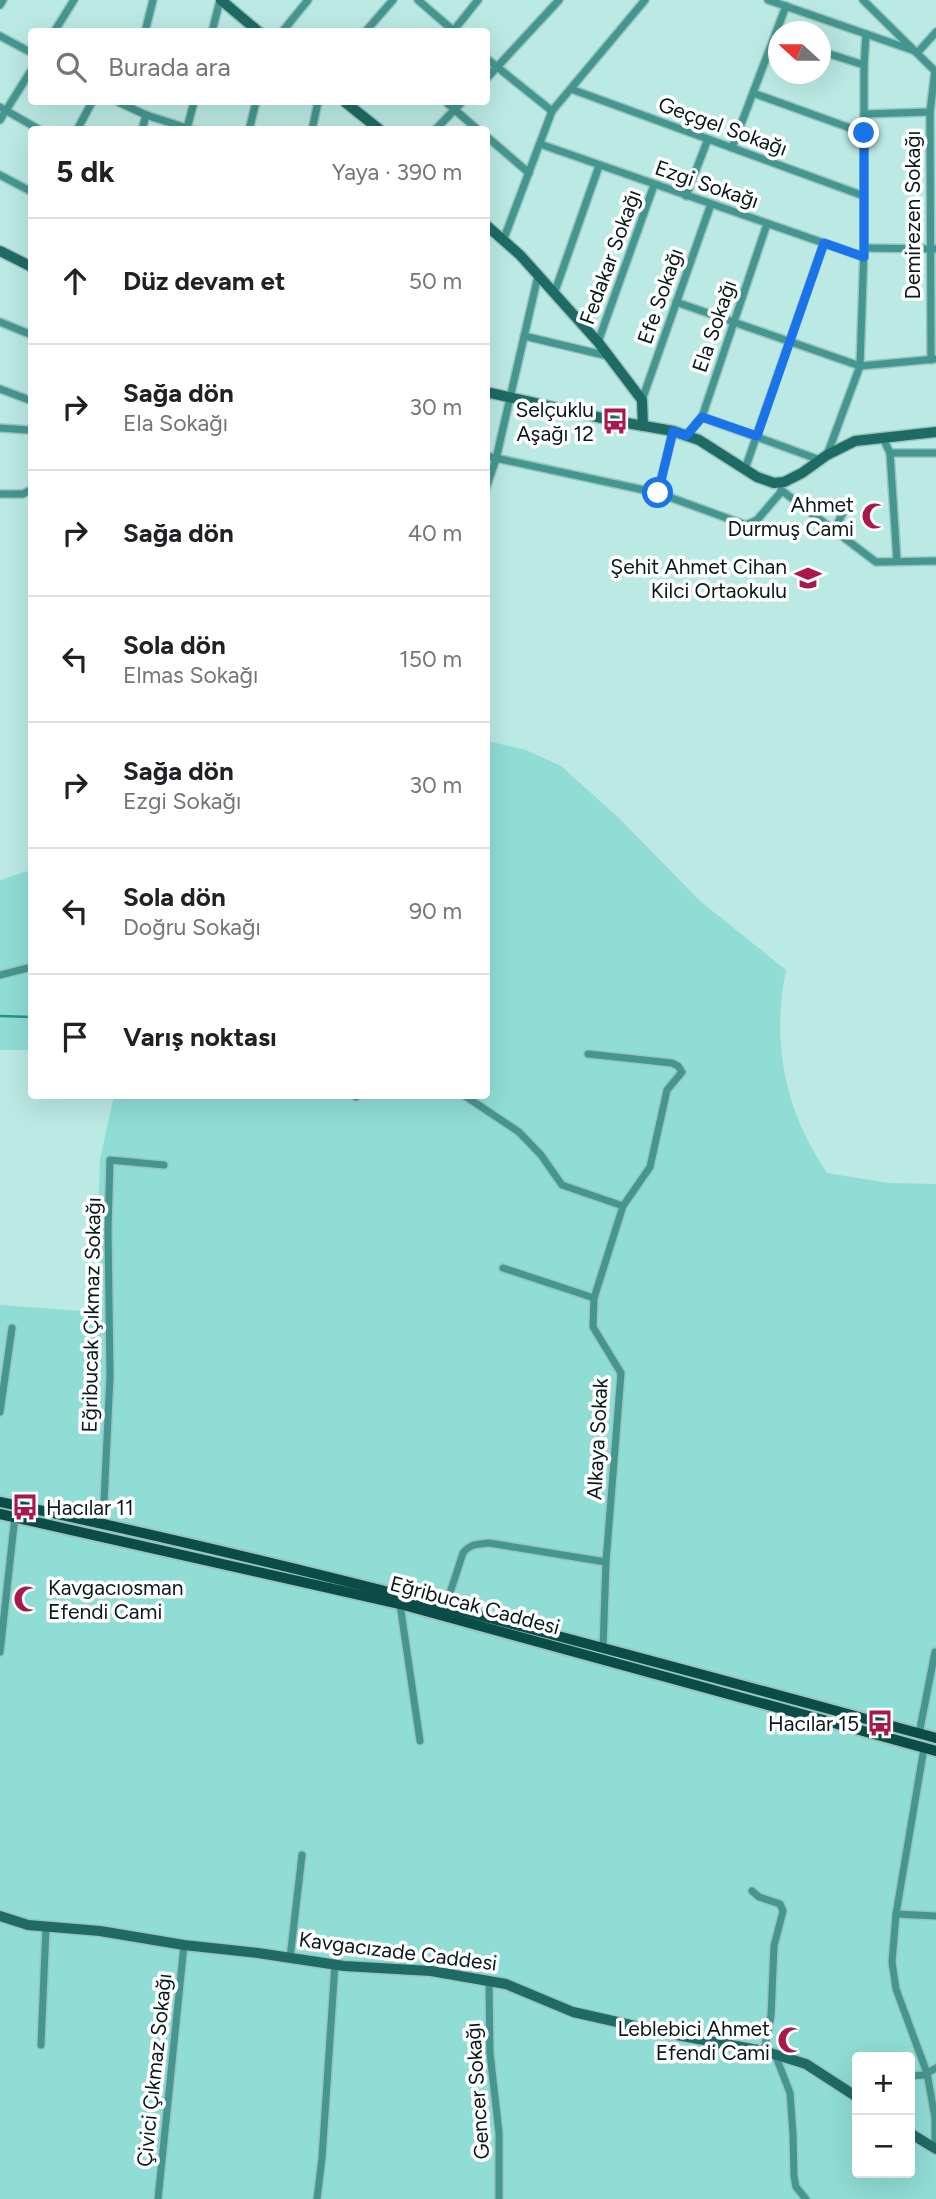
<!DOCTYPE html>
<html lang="tr">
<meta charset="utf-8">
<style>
:root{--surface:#fff;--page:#f2f2f2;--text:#202124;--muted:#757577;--line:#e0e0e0}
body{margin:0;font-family:Figtree,sans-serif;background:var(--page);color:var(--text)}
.controls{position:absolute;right:21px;bottom:21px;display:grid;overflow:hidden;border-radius:7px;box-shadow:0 7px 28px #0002}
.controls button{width:63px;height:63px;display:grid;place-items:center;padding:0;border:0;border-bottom:2px solid var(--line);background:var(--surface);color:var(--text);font:35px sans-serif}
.compass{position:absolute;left:768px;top:21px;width:63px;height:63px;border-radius:50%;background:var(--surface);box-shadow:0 7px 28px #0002;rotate:291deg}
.stop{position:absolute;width:21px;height:21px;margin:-16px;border:5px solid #1a73e8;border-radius:50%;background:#fff}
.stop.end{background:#1a73e8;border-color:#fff;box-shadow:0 2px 7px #0008}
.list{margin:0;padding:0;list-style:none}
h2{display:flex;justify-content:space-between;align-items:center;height:91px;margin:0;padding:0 28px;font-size:30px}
h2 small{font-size:23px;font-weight:400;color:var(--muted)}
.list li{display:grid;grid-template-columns:46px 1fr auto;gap:21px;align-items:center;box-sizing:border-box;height:126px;padding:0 28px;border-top:2px solid var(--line)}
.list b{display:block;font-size:26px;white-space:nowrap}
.list p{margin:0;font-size:23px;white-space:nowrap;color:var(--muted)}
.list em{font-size:23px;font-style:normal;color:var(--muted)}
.icon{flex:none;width:38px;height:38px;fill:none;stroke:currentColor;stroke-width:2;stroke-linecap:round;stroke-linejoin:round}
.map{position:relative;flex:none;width:936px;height:2199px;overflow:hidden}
.search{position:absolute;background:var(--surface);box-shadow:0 7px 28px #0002;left:28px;top:28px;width:462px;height:77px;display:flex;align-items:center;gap:18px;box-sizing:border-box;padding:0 24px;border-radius:7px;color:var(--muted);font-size:26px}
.panel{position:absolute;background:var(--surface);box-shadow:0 7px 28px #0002;left:28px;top:126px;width:462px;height:973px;border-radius:7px}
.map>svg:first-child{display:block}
</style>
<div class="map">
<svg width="936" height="2199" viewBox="0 0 936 2199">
<rect width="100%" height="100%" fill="#bbe9e4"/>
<!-- green -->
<g fill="#8fddd5" fill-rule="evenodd">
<path d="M487,741L526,750L561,766L620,819L700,901L786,970C771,1043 785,1111 827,1173L888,1183L936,1184V2199H0V1305L95,1312L100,1159L114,1096H486ZM857,2057H910V2173H857Z"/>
<polygon points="31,870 31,1050 0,1050 0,880"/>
</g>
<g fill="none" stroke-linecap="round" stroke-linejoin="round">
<!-- stream -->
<polyline stroke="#26938b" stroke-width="2.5" points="0,1016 32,1017"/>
<!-- street casing -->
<g stroke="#9bc4bf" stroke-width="10">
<g id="street">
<polyline points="418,0 455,32"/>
<polyline points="768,0 918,52"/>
<polyline points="863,0 936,72"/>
<polyline points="0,5 3,0"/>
<polyline points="454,30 478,0"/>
<polyline points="54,32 74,0"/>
<polyline points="145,32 153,0"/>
<polyline points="212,32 220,0"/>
<polyline points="282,32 308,0"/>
<polyline points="365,32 393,0"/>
<polyline points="0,36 32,53"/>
<polyline points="820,51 864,65"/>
<polyline points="918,52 936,32"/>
<polyline points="486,58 552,111"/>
<polyline points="486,79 559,0"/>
<polyline points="571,89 864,196"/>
<polyline points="753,93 864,133"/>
<polyline points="118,102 146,115 193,130"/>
<polyline points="446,102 478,130"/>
<polyline points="0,107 40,130"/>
<polyline points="864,114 930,112"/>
<polyline points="0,120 32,69"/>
<polyline points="187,128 194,102"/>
<polyline points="77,130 92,102"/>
<polyline points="142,130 146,115"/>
<polyline points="249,130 256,102"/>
<polyline points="312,130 318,102"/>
<polyline points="435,130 462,102"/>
<polyline points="486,136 529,173"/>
<polyline points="540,144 864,257"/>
<polyline points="732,148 786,6"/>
<polyline points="0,175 32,192"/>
<polyline points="686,196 708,139"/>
<polyline points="503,241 552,111 645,0"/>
<polyline points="864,248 936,249"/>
<polyline points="554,294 599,166"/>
<polyline points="676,302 860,366 936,359"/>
<polyline points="0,322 32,335"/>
<polyline points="524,336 608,356"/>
<polyline points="598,342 654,185"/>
<polyline points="931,360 930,112 935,71"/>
<polyline points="0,389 32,401"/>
<polyline points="642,400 711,204"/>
<polyline points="702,417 820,460"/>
<polyline points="0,428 29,430"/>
<polyline points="686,436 702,417 767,224"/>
<polyline points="883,438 890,453 936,453"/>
<polyline points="890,453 897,561"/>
<polyline points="827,455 860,366 864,248 864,65 866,34"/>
<polyline points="486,456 658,493 746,525 757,520 781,492"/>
<polyline points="745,469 824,243"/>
<polyline points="486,488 496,459 538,276"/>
<polyline points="781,490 876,562 936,561"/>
<polyline points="658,493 673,431"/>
<polyline points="0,494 23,494 32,489"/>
<polyline points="796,502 847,504 834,531"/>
<polyline points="0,975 32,967"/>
<polyline points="465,1096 519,1132 541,1155 562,1185 623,1206"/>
<polyline points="356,1097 356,1096"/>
<polyline points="503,1268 594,1298"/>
<polyline points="0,1412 12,1328"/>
<polyline points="103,1523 110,1376 108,1229 110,1160 164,1165"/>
<polyline points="400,1604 420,1741"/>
<path d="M446,1605L463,1553C470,1544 478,1544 489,1543L606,1562L621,1373L593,1327L594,1298L623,1206L650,1167L667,1090L682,1072L678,1066L672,1063L588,1054"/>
<polyline points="603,1649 606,1562"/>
<polyline points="0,1652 15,1516"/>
<polyline points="919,1734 935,1652"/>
<polyline points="924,1748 896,1914 892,1962 896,1989 927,2073 935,2118 935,2149"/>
<polyline points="752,1891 759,1897 780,1904 783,1911 774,1946 771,2016 764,2051"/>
<polyline points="896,1914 936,1916"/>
<polyline points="290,1958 302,1855"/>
<polyline points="489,1981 490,2053 499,2133 499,2199"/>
<polyline points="41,2045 46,1927"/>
<polyline points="775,2054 790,2093 793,2134 794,2176 796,2187 806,2199"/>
<polyline points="910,2076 924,2075 936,2068"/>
<polyline points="158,2199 184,1945"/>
<polyline points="317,2199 322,2158 335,1964"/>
</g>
</g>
<!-- secondary casing -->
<g stroke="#9bc4bf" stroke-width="13">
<g id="secondary">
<polyline points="221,0 259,32"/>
<polyline points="345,102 380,130"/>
<polyline points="486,225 520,255 598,342 642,400 643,426"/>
<polyline points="0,251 32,267"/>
<polyline points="486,392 615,421 673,431 699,440 757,477 774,483 784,482 802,473 827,455 855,441 936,432"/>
<polyline points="0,1916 28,1925 100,1931 184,1945 258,1953 344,1966 431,1971 506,1984 573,2012 666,2033 764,2051 806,2064 857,2097"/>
<polyline points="910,2133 936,2149"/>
</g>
</g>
<!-- primary casing -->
<g stroke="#9bc4bf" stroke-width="14">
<g id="primary">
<path d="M0,1502C315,1567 626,1654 936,1738"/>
<polyline points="0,1514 400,1604 936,1751"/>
</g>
</g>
<!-- street -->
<use href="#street" stroke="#449790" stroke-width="7"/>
<!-- secondary -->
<use href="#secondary" stroke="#1e6b65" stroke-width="10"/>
<!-- primary -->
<use href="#primary" stroke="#0a4c47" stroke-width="10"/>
</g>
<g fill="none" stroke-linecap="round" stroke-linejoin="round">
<!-- route -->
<polyline stroke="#1a73e8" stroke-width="9" points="658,493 673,431 686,436 702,417 757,436 824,243 864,257 864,133"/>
</g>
<!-- icons -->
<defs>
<g id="bus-bare" transform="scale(2.1)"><path d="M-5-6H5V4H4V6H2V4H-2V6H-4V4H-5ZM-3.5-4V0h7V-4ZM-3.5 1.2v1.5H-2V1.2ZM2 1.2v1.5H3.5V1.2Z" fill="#aa174b" stroke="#fff" stroke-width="2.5" paint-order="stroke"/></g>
<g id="mosque-bare" transform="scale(2.1)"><path d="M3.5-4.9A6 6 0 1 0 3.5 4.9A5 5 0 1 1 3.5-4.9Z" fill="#aa174b" stroke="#fff" stroke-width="2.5" paint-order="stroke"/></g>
<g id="school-bare" transform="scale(2.1)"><path d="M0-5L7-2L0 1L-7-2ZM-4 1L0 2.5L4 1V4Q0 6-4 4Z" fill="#aa174b" stroke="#fff" stroke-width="2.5" paint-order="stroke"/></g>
</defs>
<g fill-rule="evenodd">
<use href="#bus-bare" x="615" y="421"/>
<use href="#mosque-bare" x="875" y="516"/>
<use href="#school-bare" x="808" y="578"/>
<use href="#bus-bare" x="25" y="1507"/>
<use href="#mosque-bare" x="27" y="1599"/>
<use href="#bus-bare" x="880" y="1723"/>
<use href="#mosque-bare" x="791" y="2040"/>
</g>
<g text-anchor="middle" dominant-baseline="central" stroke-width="7" stroke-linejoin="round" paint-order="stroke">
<!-- street labels -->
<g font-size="21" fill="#081a18" stroke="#fff">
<text transform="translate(723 126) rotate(20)">Geçgel Sokağı</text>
<text transform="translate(707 184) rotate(19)">Ezgi Sokağı</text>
<text transform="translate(912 215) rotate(-90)">Demirezen Sokağı</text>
<text transform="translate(610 257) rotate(-70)">Fedakar Sokağı</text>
<text transform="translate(660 296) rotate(-71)">Efe Sokağı</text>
<text transform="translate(714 326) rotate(-71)">Ela Sokağı</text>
<text transform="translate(91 1315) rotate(-89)">Eğribucak Çıkmaz Sokağı</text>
<text transform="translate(597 1439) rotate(-87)">Alkaya Sokak</text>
<text transform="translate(475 1605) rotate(15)">Eğribucak Caddesi</text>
<text transform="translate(398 1951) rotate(7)">Kavgacızade Caddesi</text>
<text transform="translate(154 2070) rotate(-84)">Çivici Çıkmaz Sokağı</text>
<text transform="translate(477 2091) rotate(-94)">Gencer Sokağı</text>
</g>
<!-- poi labels -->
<g font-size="21" fill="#081a18" stroke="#fff" text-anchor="end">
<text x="594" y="409">Selçuklu<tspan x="594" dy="24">Aşağı 12</tspan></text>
<text x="854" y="504">Ahmet<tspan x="854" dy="24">Durmuş Cami</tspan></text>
<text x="787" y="566">Şehit Ahmet Cihan<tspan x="787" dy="24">Kilci Ortaokulu</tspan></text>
<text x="46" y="1507" text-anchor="start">Hacılar 11</text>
<text x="48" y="1587" text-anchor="start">Kavgacıosman<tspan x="48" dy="24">Efendi Cami</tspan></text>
<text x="859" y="1723">Hacılar 15</text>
<text x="770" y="2028">Leblebici Ahmet<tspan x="770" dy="24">Efendi Cami</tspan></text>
</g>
</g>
</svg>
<div class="controls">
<button>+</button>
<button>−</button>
</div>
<svg class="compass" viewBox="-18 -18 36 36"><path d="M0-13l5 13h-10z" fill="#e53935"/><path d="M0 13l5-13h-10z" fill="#757577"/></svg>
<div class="stop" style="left:658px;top:493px"></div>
<div class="stop end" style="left:864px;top:133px"></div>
<div class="search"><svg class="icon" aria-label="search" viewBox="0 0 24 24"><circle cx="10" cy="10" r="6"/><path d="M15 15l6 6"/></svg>Burada ara</div>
<section class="panel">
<h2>5 dk<small>Yaya · 390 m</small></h2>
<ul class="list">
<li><svg class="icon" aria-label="ahead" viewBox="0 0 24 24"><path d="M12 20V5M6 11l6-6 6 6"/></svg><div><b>Düz devam et</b></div><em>50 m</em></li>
<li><svg class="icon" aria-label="right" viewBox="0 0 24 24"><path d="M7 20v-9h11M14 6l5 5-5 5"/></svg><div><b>Sağa dön</b><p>Ela Sokağı</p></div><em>30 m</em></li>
<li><svg class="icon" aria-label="right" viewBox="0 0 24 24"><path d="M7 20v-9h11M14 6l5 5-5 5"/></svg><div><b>Sağa dön</b></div><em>40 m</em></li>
<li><svg class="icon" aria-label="left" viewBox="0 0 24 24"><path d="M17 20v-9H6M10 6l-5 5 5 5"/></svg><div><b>Sola dön</b><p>Elmas Sokağı</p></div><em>150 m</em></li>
<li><svg class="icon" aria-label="right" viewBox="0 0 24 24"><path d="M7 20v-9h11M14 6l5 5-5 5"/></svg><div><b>Sağa dön</b><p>Ezgi Sokağı</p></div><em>30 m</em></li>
<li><svg class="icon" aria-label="left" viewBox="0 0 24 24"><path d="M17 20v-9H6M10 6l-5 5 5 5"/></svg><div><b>Sola dön</b><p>Doğru Sokağı</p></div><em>90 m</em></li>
<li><svg class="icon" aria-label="arrive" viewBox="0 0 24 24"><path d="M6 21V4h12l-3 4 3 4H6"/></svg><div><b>Varış noktası</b></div></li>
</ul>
</section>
</div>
